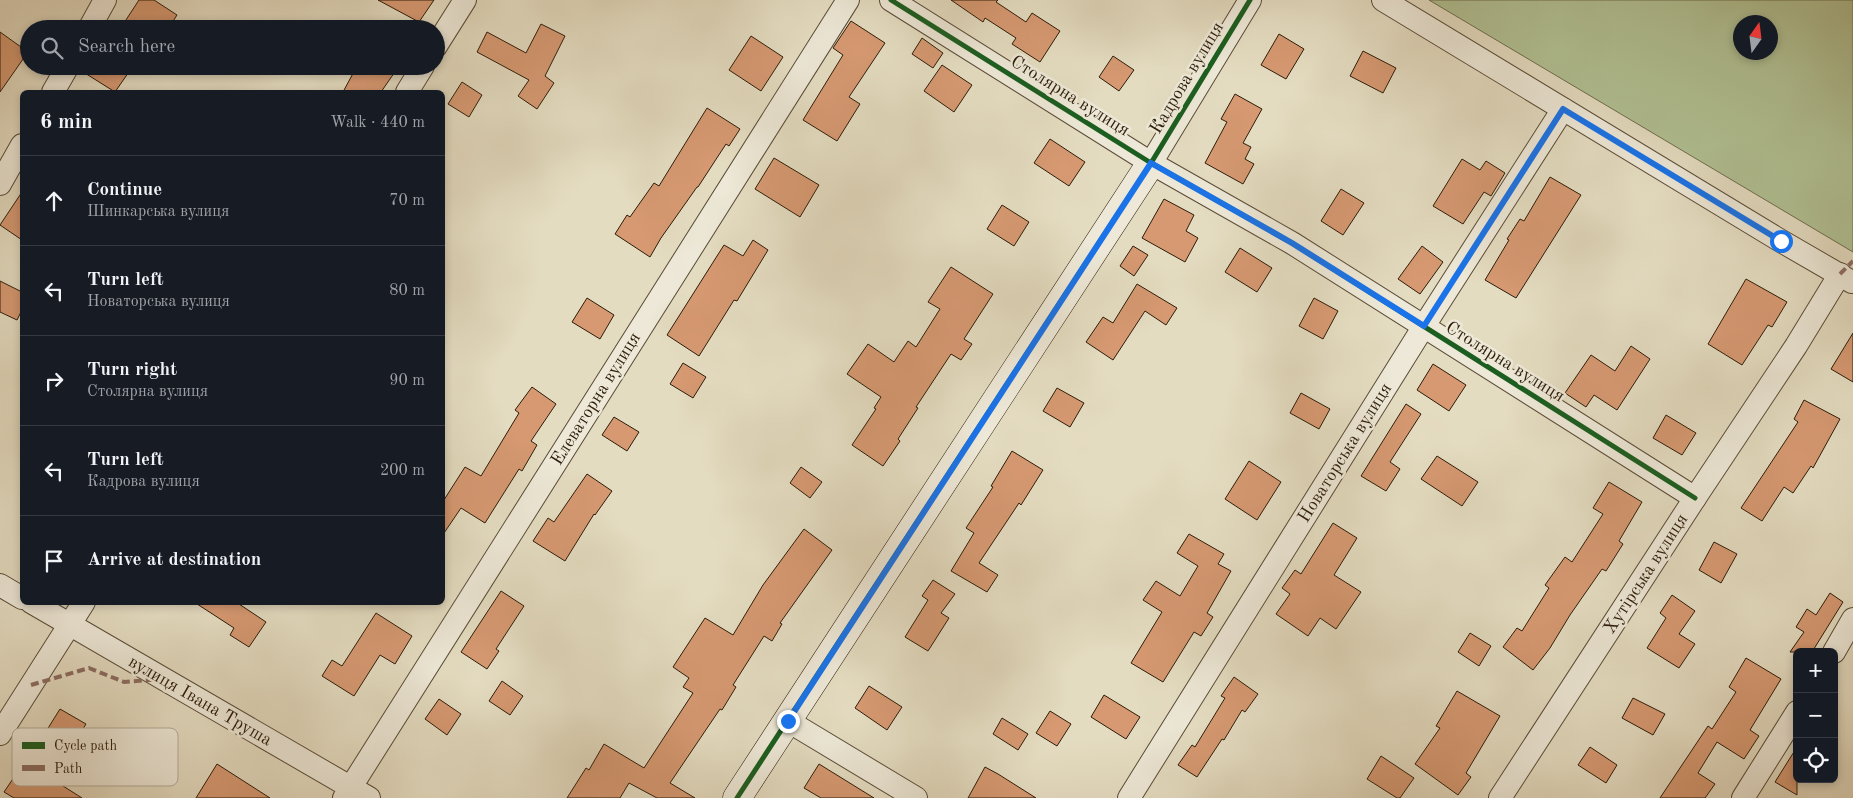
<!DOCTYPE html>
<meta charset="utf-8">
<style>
:root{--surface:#171b24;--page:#20242c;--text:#f1f3f6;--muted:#9ea1a6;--line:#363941}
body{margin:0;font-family:"Old Standard TT",serif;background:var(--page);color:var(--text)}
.controls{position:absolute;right:15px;bottom:15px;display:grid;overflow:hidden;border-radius:8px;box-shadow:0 2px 8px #0003}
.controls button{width:45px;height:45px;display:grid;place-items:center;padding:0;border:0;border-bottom:1px solid var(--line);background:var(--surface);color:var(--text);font:25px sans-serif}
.compass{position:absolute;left:1733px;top:15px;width:45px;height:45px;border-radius:50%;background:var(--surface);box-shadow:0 2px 8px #0003;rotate:14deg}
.stop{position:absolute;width:15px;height:15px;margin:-11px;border:4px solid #1a73e8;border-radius:50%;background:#fff}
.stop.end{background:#1a73e8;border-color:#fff;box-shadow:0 1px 5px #0008}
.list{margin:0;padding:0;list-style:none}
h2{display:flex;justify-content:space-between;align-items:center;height:65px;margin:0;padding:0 20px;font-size:21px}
h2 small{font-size:16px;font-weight:400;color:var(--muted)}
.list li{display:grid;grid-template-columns:32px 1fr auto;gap:15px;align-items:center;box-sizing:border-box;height:90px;padding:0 20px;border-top:1px solid var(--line)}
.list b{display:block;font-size:19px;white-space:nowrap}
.list p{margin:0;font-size:16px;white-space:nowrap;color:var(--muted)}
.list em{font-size:16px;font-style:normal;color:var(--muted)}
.icon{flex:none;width:28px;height:28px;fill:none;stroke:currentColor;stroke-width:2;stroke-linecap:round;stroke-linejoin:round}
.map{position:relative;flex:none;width:1853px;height:798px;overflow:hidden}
.search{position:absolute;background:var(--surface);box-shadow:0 2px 8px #0003;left:20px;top:20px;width:425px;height:55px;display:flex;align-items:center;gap:12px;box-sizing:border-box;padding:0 18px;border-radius:28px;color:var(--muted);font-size:19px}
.panel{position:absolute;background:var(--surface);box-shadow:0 2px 8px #0003;left:20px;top:90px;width:425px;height:515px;border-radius:8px}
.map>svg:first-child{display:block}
</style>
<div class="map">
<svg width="1853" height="798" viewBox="0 0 1853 798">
<rect width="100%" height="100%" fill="#e4dcc1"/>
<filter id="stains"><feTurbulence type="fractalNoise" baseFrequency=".004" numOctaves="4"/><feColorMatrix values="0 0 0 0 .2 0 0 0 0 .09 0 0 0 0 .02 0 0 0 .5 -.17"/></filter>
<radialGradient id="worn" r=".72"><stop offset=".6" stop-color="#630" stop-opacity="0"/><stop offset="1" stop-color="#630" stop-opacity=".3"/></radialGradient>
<!-- green -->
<path fill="#b1c194" stroke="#6e6e4e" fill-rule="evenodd" d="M1429,0H1853V252ZM1740,22H1770V52H1740Z"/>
<!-- building -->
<g fill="#d69972" stroke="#2c1c09">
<polygon points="139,0 154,0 177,15 168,29 120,29"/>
<polygon points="378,0 434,0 419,22"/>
<polygon points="951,0 998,0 996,2 1026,22 1032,13 1060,31 1040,62 1012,44 1016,38 985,18 983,22"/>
<polygon points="851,21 885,43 849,97 860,104 837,141 803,120 843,55 833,48"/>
<polygon points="541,24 565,36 545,76 554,83 537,109 518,96 529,80 477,52 487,32 526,53"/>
<polygon points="0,32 28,52 0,92"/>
<polygon points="1279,34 1304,49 1286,79 1261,65"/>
<polygon points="751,36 783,57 761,91 729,70"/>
<polygon points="922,38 943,53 933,68 912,54"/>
<polygon points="1363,51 1396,68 1383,93 1350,76"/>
<polygon points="1113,56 1134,70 1119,91 1099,77"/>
<polygon points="942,65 972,85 954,112 924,91"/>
<polygon points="81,66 133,66 115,92 80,70"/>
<polygon points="357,66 399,66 381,92 343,92"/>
<polygon points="462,82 482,95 469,117 448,104"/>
<polygon points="1235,94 1262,109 1243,143 1251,147 1245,159 1254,164 1243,184 1205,163 1227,122 1221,119"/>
<polygon points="707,108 740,129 729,146 726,144 698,187 697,187 661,238 650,257 615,234 627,215 630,217 654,183 659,186"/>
<polygon points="1050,139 1085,162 1069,186 1034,163"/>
<polygon points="774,158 819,185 800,217 755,189"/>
<polygon points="1462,159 1480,170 1486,161 1505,173 1491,196 1484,192 1463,224 1433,206"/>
<polygon points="1550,177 1581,195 1516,298 1485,280 1509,240 1507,239 1520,219 1524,221"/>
<polygon points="1341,189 1364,203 1343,235 1321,221"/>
<polygon points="22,192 22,240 0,225"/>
<polygon points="1164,199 1194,215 1186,231 1198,238 1185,262 1142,238"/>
<polygon points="1002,205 1029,222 1014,246 987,229"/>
<polygon points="753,240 768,250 737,301 734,300 699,356 667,335 724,245 743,256"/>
<polygon points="1133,246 1148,255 1134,276 1120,266"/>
<polygon points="1422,246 1443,262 1420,294 1398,279"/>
<polygon points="1240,248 1272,268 1257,292 1225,272"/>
<polygon points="951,267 993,294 964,339 972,344 961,360 951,354 916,407 918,408 898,439 900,441 883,466 852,445 876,409 874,408 881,397 847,374 868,344 894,362 908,341 916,347 940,309 928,302"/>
<polygon points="1746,279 1787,302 1772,327 1768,325 1742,365 1708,344"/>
<polygon points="0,281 22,292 22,310 17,320 0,312"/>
<polygon points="1137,284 1177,308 1166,325 1145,311 1113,360 1086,342 1103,317 1113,323"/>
<polygon points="587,298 614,315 600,339 572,322"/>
<polygon points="1314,298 1338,311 1323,339 1299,326"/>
<polygon points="1853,333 1853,382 1831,369"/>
<polygon points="1631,346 1650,359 1617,410 1594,395 1586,407 1565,393 1591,355 1615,371"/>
<polygon points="683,363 706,377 693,398 670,384"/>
<polygon points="1433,364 1466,385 1449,411 1417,390"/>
<polygon points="532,387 556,404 531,441 537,445 522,471 519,469 485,523 461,508 442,536 442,503 465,467 481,476 519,413 515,410"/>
<polygon points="1057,388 1084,403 1070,427 1043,411"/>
<polygon points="1301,393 1330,409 1319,429 1290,413"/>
<polygon points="1804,400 1840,419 1813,468 1811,466 1793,493 1784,487 1762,521 1741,508 1798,422 1794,419"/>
<polygon points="1406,404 1421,414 1390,462 1400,469 1386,491 1361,476"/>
<polygon points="1666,415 1696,433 1682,455 1653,438"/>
<polygon points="614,417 639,432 627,451 602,435"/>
<polygon points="1012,451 1043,470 1021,505 1019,503 979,563 998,575 987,592 951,571 974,533 966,528 993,487 991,486"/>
<polygon points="1437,456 1478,482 1462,506 1421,479"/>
<polygon points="1249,461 1281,482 1257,520 1225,499"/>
<polygon points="801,467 822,482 810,498 790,483"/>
<polygon points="587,474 612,491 595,515 594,514 565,561 533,541 548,518 554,522"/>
<polygon points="1609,482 1642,502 1619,541 1623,544 1606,571 1602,569 1570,615 1550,648 1533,670 1503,647 1517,628 1522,631 1549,588 1545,585 1565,557 1572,562 1603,514 1593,508"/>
<polygon points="1333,523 1357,538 1334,575 1361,592 1336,629 1320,618 1308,636 1276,614 1290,594 1282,588 1295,570 1301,574"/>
<polygon points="804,529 832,550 780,623 782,624 772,641 764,636 733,685 736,687 722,710 720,709 670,783 695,798 657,798 629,783 620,798 567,798 586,768 589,770 604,744 644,768 693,693 683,687 689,678 673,667 705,618 733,635 763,585"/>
<polygon points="1189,534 1224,554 1218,564 1231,571 1207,613 1213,617 1201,636 1194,632 1163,682 1131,663 1162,612 1143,600 1156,581 1180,596 1198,566 1177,553"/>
<polygon points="1714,542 1737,554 1721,583 1699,570"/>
<polygon points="933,580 955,594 941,613 949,618 928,651 905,637 928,600 922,596"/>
<polygon points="501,591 524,606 496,649 499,651 487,669 461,652"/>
<polygon points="1830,593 1843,602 1812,652 1790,652 1804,632 1796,627 1807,609 1816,615"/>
<polygon points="1672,595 1695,611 1679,634 1695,644 1679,668 1647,648 1666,618 1660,613"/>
<polygon points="194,602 236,602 266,622 249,647 230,635 234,628"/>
<polygon points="376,613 412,636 395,664 380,655 354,696 322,676 332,660 342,666"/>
<polygon points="1470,633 1491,646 1479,666 1458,652"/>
<polygon points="1746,658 1781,679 1750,730 1759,736 1744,759 1717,742 1698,773 1715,784 1705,798 1660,798 1708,726 1712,729 1736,692 1729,687"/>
<polygon points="1234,677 1258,694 1245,712 1242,710 1224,740 1222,739 1197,777 1178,765 1192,745 1195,747 1225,698 1221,696"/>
<polygon points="502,681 523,696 510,715 489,701"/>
<polygon points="869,686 902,707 887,730 855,708"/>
<polygon points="1457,691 1500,716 1466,773 1471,777 1458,795 1415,764 1440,728 1436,726"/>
<polygon points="1104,695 1140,717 1126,739 1091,717"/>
<polygon points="1633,698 1665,714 1653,735 1622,718"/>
<polygon points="439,699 461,714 447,735 425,719"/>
<polygon points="60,709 86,724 52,779 82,798 14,798 4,792 25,761 27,762"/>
<polygon points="1050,711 1071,724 1057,746 1036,733"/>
<polygon points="1002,718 1028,734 1018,750 993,734"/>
<polygon points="1590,747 1617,765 1606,783 1578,765"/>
<polygon points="1797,747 1797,795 1775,782"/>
<polygon points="1381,756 1414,778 1400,798 1397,798 1367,779"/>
<polygon points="217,764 270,798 196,798"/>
<polygon points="819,764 874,798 821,798 804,788"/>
<polygon points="985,767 998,774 1036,798 968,798"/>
</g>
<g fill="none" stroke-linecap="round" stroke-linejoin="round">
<!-- street casing -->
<g stroke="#5a4c37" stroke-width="24">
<g id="street">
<polyline points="891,0 1151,163 1292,243 1695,498"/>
<polyline points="1383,0 1781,241 1852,282"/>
<polyline points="89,29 105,0"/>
<polyline points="436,46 465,0"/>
<polyline points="53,92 68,66"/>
<polyline points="407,92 423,66"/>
<polyline points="1151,163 1250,0"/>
<polyline points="0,184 22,145"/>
<polyline points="0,585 22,598"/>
<polyline points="31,602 369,798"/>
<polyline points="1834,652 1853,619"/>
<polyline points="788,721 916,798"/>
<polyline points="0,734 84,602"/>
<polyline points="344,798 848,0"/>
<polyline points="1129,798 1424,326 1563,109"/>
<polyline points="1500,798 1695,498 1796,346 1840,274"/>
<polyline points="1743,798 1797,712"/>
</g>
</g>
<!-- secondary casing -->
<g stroke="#2c1c09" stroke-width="29">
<polyline id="secondary" points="737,798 1151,163"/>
</g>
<!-- street -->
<use href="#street" stroke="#ede8d7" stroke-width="22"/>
<!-- secondary -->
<use href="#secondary" stroke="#ede8d7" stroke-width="28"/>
<!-- quiet -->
<g stroke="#8d6e63" stroke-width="4" stroke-dasharray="8 4" stroke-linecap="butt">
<polyline points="1840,274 1853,261"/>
<polyline points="31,685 89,668 124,682 163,679"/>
</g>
<!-- cycleway casing -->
<g stroke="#ede8d7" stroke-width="8">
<g id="cycleway">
<polyline points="891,0 1151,163 1292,243 1695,498"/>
<polyline points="737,798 1151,163 1250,0"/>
</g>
</g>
<!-- cycleway -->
<use href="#cycleway" stroke="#1b5e20" stroke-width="5"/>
</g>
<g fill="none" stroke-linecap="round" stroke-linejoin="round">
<!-- route -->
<polyline stroke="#1a73e8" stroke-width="6" points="788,721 1151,163 1292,243 1424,326 1563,109 1781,241"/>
</g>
<g text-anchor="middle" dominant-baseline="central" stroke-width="5" stroke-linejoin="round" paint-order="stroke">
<!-- street labels -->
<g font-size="18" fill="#2c1c09" stroke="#ede8d7">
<text transform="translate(1187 78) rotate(-59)">Кадрова вулиця</text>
<text transform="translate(1070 96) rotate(32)">Столярна вулиця</text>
<text transform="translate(1505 362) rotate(32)">Столярна вулиця</text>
<text transform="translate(596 399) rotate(-58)">Елеваторна вулиця</text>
<text transform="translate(1345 453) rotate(-58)">Новаторська вулиця</text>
<text transform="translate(1646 574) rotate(-57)">Хутірська вулиця</text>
<text transform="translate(200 701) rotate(30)">вулиця Івана Труша</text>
</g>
</g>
<!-- legend -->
<rect x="12" y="728" width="166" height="58" rx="8" fill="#ede8d7" stroke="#b3ab99" stroke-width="1"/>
<rect x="22" y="742" width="23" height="7" fill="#1b5e20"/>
<rect x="22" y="765" width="23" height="6" fill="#8d6e63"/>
<g font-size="14" fill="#2c1c09">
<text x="54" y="750">Cycle path</text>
<text x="54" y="773">Path</text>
</g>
<rect width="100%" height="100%" filter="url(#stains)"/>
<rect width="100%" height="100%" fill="url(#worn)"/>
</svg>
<div class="controls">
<button>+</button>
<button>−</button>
<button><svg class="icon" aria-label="locate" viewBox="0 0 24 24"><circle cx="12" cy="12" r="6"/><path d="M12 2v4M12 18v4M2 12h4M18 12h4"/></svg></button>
</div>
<svg class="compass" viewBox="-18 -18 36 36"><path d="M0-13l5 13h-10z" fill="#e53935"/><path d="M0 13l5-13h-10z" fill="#9ea1a6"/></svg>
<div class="stop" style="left:1781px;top:241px"></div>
<div class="stop end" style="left:788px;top:721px"></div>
<div class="search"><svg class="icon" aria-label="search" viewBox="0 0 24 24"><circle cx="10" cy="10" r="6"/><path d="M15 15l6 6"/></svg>Search here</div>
<section class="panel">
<h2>6 min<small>Walk · 440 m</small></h2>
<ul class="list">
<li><svg class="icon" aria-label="ahead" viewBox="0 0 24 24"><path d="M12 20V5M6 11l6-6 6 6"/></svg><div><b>Continue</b><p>Шинкарська вулиця</p></div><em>70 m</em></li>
<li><svg class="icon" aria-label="left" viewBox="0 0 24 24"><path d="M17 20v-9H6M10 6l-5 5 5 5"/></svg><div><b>Turn left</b><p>Новаторська вулиця</p></div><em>80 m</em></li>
<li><svg class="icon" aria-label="right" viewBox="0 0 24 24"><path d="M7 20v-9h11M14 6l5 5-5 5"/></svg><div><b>Turn right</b><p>Столярна вулиця</p></div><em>90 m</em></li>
<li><svg class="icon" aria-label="left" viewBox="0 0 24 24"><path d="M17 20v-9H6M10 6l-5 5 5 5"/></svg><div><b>Turn left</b><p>Кадрова вулиця</p></div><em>200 m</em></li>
<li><svg class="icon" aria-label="arrive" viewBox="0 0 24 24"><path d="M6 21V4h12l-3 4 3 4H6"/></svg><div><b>Arrive at destination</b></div></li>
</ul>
</section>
</div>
